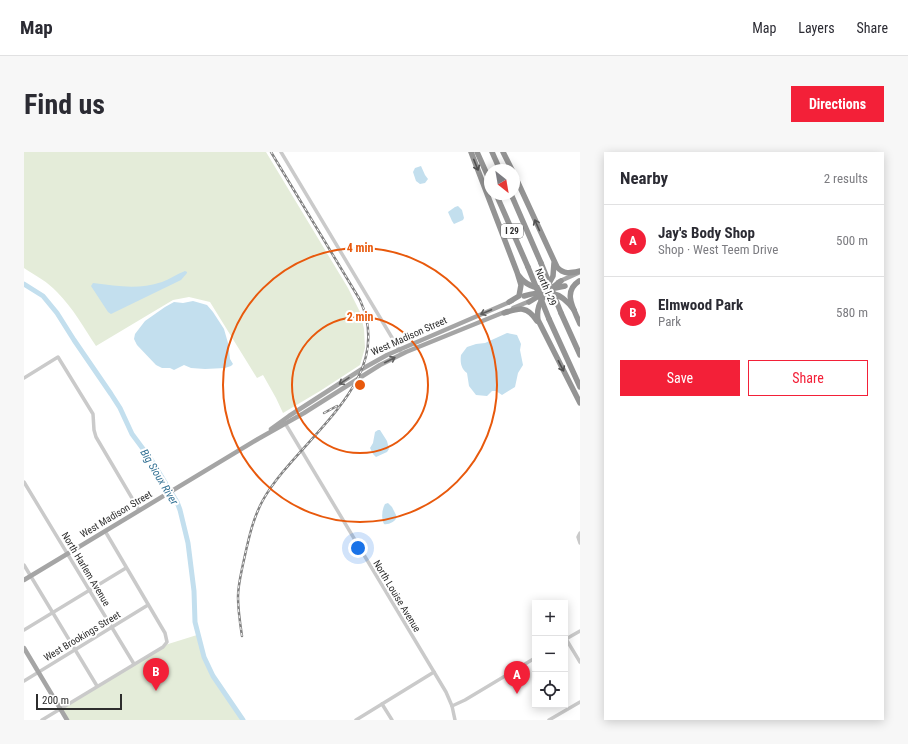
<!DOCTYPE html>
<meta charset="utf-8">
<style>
:root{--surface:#fff;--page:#f7f7f7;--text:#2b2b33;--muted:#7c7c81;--line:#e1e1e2;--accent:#f32038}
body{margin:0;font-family:"Roboto Condensed",sans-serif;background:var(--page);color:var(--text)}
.controls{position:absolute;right:12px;bottom:12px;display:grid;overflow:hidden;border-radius:0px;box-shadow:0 2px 10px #0003}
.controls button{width:36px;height:36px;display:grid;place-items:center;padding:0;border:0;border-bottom:1px solid var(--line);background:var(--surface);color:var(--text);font:20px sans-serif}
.compass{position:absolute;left:460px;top:12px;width:36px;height:36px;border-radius:50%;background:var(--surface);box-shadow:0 2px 10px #0003;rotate:149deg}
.scale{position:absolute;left:12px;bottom:10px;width:86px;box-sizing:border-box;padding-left:4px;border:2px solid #2d2d2d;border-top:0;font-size:11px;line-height:14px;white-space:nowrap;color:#2d2d2d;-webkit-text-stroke:3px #fff;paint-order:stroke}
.you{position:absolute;left:334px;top:396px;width:14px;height:14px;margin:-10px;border:3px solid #fff;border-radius:50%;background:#1a73e8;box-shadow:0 0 0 6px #1a73e833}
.badge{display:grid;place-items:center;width:26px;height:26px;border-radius:50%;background:var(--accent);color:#fff;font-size:13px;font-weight:700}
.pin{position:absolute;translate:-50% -33px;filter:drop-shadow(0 1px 2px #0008)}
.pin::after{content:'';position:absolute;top:21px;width:14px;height:12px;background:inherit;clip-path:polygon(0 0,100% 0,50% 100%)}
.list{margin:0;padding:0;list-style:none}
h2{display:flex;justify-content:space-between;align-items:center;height:52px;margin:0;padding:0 16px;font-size:17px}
h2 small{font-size:13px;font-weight:400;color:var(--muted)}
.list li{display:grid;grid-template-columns:26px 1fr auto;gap:12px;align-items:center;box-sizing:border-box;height:72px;padding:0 16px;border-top:1px solid var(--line)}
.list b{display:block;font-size:15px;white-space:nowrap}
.list p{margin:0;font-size:13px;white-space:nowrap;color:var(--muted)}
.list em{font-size:13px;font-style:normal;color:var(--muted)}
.actions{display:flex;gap:8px;padding:12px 16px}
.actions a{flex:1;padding:9px 0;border:1px solid var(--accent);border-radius:0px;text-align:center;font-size:14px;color:var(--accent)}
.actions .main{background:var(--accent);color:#fff}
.icon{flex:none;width:22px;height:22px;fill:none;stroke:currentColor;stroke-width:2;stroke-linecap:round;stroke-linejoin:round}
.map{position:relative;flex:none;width:556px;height:568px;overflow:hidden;border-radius:0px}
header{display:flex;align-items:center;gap:24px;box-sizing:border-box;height:56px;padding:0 20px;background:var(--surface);border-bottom:1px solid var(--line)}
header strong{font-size:19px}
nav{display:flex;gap:22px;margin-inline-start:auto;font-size:14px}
.intro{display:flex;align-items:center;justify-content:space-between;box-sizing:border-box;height:96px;padding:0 24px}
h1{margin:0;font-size:28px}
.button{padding:10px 18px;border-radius:0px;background:var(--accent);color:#fff;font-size:14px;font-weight:700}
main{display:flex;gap:24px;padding:0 24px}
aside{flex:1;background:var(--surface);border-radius:0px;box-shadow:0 2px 10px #0003}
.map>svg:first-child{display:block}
</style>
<header>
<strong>Map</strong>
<nav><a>Map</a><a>Layers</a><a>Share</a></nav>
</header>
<div class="intro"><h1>Find us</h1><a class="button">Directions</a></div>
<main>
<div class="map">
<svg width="556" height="568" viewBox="0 0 556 568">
<rect width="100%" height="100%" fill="#fff"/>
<!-- green -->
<g fill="#e4ecd9">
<path d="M0,0H242L324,136L336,160L340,177L341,196L336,213L296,239L259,261L252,246L239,223L233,226L186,150L165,145L149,148L72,194C60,176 49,156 33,140C24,130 12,124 0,116Z"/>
<polygon points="173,483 184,514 219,568 44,568 37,556 141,493"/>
</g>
<!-- water -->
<g fill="#c3dfee">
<polygon points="397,14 401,23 404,27 401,31 396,32 392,29 389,20 391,16"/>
<polygon points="434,54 438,58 440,66 439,68 430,72 428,69 424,60 431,55"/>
<path d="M161,119L163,120V121L157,128L87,162L84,160L67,134L69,131C94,134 113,138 138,130C146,127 153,122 161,119Z"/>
<polygon points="169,149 183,153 189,160 200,177 204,191 206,207 209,212 207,214 201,216 181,217 167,216 160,213 150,218 146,216 138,216 132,213 113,193 110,187 111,182 121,169 141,155 150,150 159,151"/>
<path d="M483,181L493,183L497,192L496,198L499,213L494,221L491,235L478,243L472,239H468L463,244L452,243L445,234L443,221C437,217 436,210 437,203L443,195L452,192L461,191Z"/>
<polygon points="354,278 356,278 363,289 365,297 363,300 352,305 349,302 346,296 349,291 351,280"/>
<path d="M364,351L368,355L373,365C371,370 364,373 360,372C357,366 358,357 361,352Z"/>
</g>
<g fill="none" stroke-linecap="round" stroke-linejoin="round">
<!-- river -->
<polyline stroke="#c3dfee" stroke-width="5" points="0,132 19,144 33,161 50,188 87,242 96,256 108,282 128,309 153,350 156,358 164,391 170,439 171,470 180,505 189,524 219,568"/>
<!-- minor -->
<g stroke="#cacaca" stroke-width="3.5">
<polyline points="257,0 376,199"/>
<polyline points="0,226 34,205 69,262 70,278 72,285 115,358"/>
<polyline points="261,271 422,540 428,554 431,568"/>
<polyline points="0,330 110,512"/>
<polyline points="556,381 554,385 556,391"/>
<polyline points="0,413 73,534"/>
<polyline points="0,478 102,416"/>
<polyline points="542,487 556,510"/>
<polyline points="542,487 556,479"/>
<polyline points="0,529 124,453"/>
<polyline points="358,552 368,568"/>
<polyline points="428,554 441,548 511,506"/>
<polyline points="18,568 139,495 143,490 141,481 81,379"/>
<polyline points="332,568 410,520"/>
<polyline points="525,568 556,550"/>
</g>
<!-- major -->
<g stroke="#a5a5a5" stroke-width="4.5">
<polyline points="534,130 554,121"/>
<polyline points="489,156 506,149"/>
<polyline points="247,277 265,264 338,217 363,203 488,149"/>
<polyline points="0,428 234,287 280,261 356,213 382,200 483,159"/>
<polyline points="0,496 43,568"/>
</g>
<!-- highway -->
<g stroke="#949494" stroke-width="5.5">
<polyline points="447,0 493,120 497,133 495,144 485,150"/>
<polyline points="453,0 466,29"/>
<polyline points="468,0 476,18"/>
<polyline points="479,0 488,18"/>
<path d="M490,22L533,115C540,123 547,121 556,119"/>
<polyline points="472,42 504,115"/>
<polyline points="487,42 517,111"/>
<path d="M495,124C506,139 525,138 541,134"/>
<path d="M537,129C523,139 511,150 514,168L556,251"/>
<path d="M555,129C538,140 550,157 556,172"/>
<polyline points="523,135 529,124 530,111"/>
<path d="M500,144C522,138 536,138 550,158"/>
<polyline points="505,150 518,142"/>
<path d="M480,161C495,156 503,153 513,169"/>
<polyline points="537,161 556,203"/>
<polyline points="525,167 556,235"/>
</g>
<!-- rail casing -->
<g stroke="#828282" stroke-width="2.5">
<g id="rail">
<polyline points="300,261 313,254"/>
<path d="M218,484C216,471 214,458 214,445C214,434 217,422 219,412C224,390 228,368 239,348C274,286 374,230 336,148L247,0"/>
</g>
</g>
<!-- rail -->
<use href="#rail" stroke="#fff" stroke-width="1" stroke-dasharray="3" stroke-linecap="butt"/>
<!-- highway-bridge -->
<g stroke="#949494" stroke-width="5.5">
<polyline points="517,111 537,161"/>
<polyline points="504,115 525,167"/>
</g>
</g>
<!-- one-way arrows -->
<defs><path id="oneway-shaft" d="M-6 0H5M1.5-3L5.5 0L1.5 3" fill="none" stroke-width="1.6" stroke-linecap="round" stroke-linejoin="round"/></defs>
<g stroke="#515151">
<use href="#oneway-shaft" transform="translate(452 13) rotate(68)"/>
<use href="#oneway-shaft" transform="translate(513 73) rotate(-114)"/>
<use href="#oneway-shaft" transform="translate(537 214) rotate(63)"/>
</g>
<g stroke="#5d5d5d">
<use href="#oneway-shaft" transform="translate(462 160) rotate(157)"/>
<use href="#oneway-shaft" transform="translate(366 208) rotate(-27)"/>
<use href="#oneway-shaft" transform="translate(320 229) rotate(146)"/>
</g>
<!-- distance rings -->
<g fill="none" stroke="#e8590c" stroke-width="2">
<circle cx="336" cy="233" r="68"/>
<circle cx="336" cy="233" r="137"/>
</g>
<g text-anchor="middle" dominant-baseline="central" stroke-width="4" stroke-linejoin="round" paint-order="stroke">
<!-- shield labels -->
<rect fill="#fff" stroke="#6c6c6c" stroke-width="1" x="477" y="72" width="22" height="14" rx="3"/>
<g font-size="9" font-weight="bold" fill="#2d2d2d">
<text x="488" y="79">I 29</text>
</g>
<!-- street labels -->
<g font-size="10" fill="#2d2d2d" stroke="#fff">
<text transform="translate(522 135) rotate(67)">North I-29</text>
<text transform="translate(385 184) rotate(-24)">West Madison Street</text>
<text transform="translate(92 362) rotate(-31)">West Madison Street</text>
<text transform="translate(62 417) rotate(59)">North Harlem Avenue</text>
<text transform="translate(373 444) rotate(59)">North Louise Avenue</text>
<text transform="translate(58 484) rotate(-31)">West Brookings Street</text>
</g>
<!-- water labels -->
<g font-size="11" font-style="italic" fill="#357395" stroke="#fff">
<text transform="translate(135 325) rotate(59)">Big Sioux River</text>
</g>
</g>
<circle cx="336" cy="233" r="6" fill="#e8590c" stroke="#fff" stroke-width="2"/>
<g font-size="12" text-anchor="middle" font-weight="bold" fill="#e8590c" stroke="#fff" stroke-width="4" stroke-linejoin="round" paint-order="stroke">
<text x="336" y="100">4 min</text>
<text x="336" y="169">2 min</text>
</g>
</svg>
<div class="controls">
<button>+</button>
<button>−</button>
<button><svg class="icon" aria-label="locate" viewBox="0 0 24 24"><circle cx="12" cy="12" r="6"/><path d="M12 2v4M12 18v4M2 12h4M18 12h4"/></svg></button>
</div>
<svg class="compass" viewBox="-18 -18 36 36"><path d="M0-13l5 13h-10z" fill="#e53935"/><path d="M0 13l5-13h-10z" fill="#7c7c81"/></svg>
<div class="scale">200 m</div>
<div class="you"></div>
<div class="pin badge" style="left:493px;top:542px">A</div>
<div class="pin badge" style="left:132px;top:539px">B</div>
</div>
<aside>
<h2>Nearby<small>2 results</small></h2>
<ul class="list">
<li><span class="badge">A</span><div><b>Jay's Body Shop</b><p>Shop · West Teem Drive</p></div><em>500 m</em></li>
<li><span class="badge">B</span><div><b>Elmwood Park</b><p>Park</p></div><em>580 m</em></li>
</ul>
<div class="actions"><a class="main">Save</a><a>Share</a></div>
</aside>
</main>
